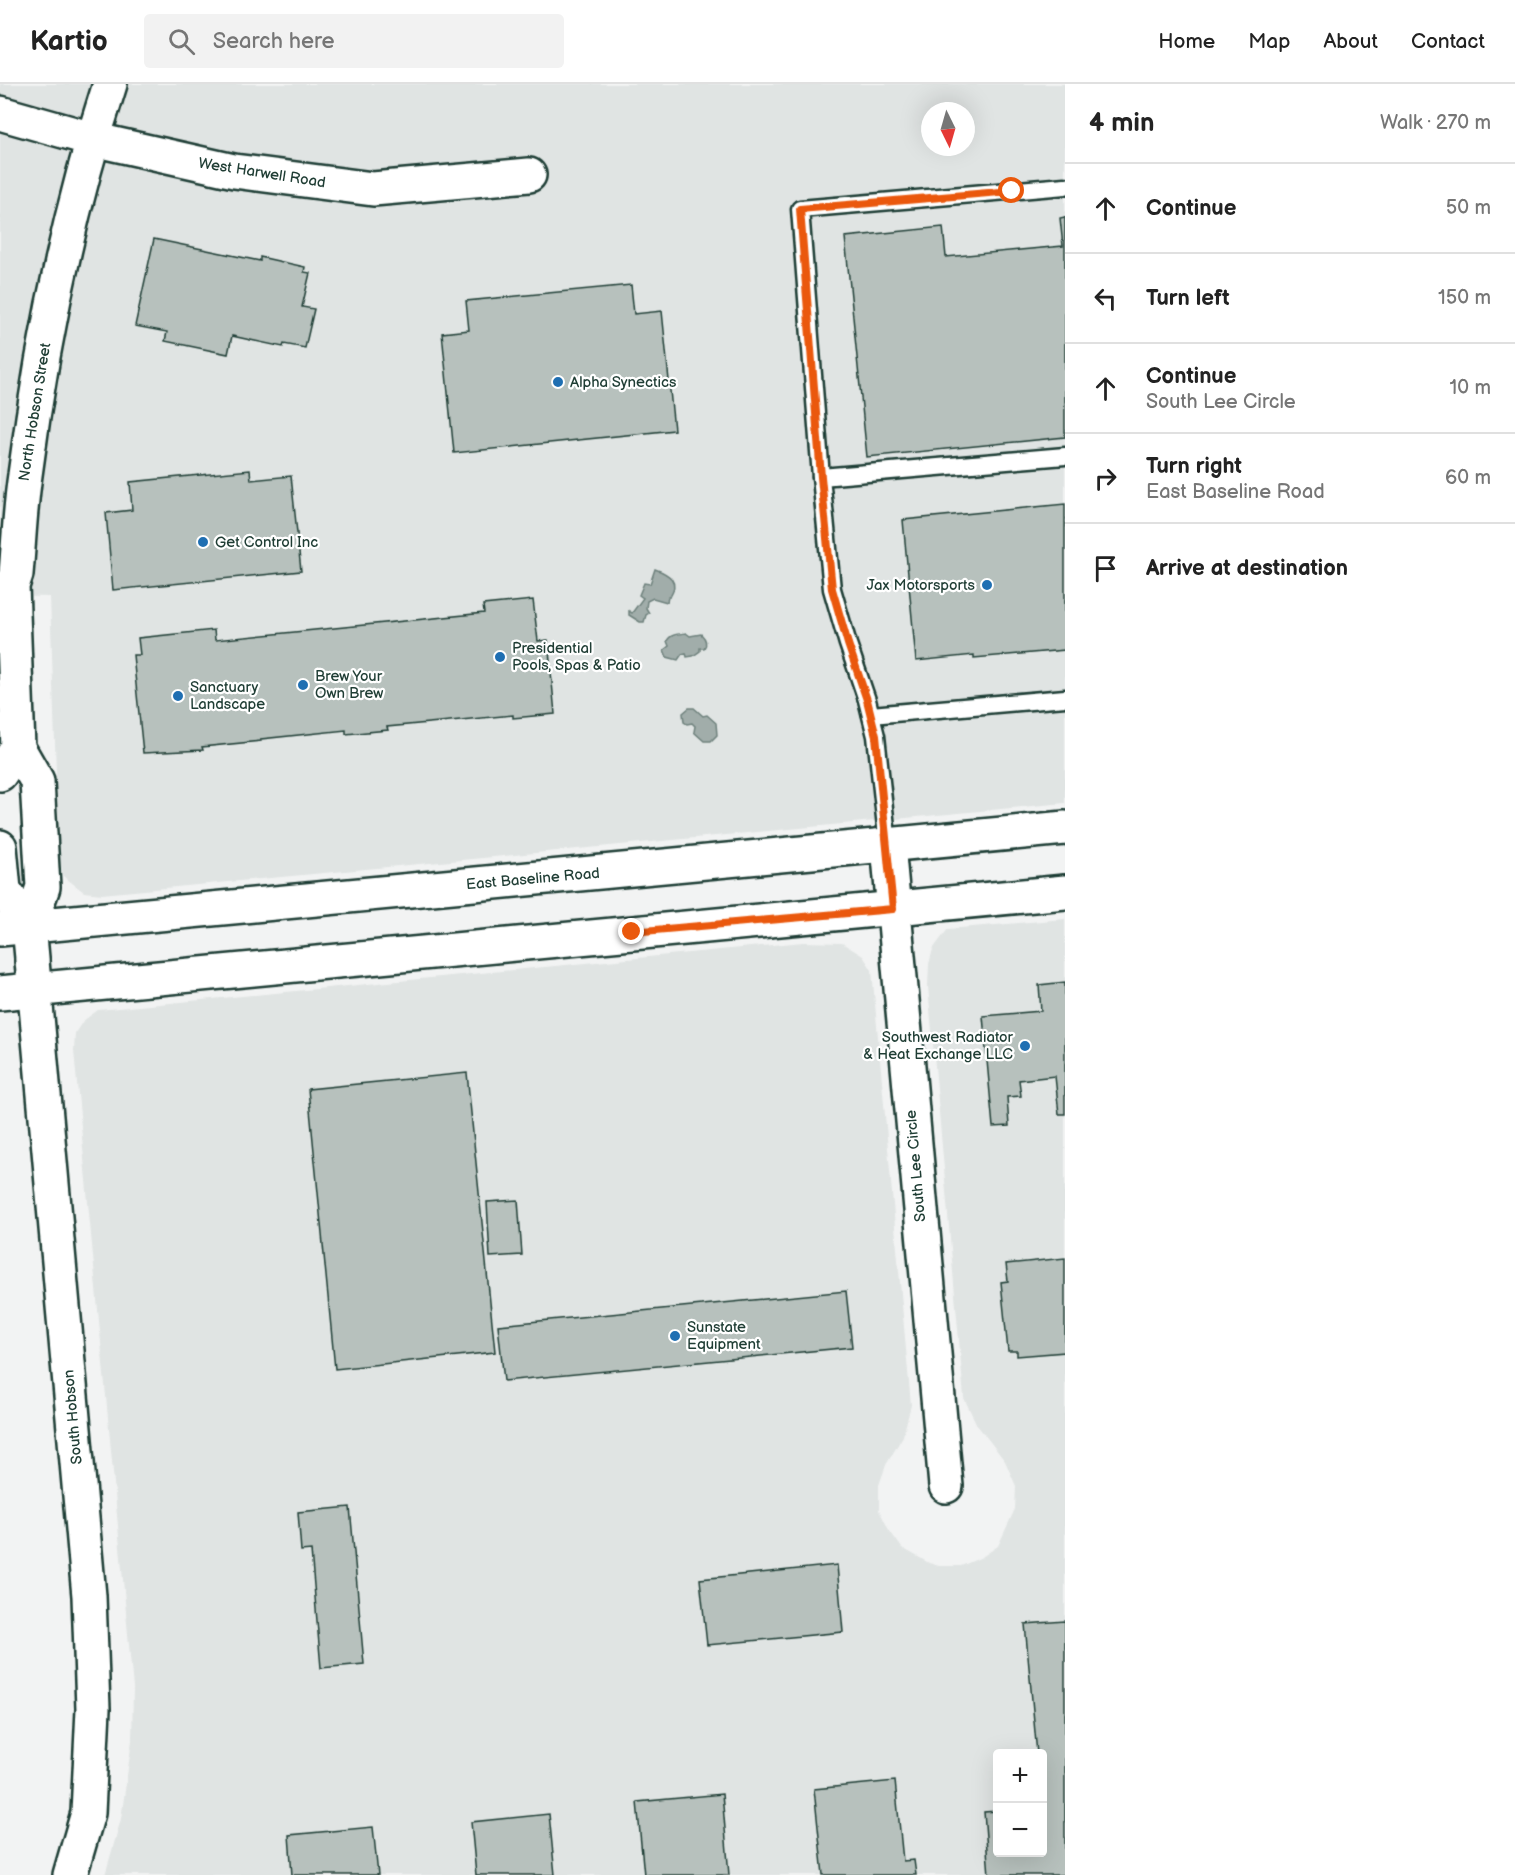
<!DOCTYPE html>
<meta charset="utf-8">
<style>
:root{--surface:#fff;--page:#f2f2f2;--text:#222;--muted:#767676;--line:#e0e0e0}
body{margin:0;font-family:"Balsamiq Sans",sans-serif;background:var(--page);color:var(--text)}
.controls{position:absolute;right:18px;bottom:18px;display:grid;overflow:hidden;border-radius:6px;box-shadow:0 6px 24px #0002}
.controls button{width:54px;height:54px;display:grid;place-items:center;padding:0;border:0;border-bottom:2px solid var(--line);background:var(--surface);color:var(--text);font:30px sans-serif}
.compass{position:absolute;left:921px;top:18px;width:54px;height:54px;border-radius:50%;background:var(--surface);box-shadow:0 6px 24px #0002;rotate:175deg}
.stop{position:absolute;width:18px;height:18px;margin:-14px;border:4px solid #ea580c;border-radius:50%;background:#fff}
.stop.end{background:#ea580c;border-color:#fff;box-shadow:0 2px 6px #0008}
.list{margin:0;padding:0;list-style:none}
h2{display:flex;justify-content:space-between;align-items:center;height:78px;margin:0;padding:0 24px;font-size:26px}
h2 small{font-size:20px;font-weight:400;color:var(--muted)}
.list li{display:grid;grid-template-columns:39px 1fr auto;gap:18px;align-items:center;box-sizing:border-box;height:90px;padding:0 24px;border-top:2px solid var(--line)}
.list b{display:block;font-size:22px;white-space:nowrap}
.list p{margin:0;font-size:20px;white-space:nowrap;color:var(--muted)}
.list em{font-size:20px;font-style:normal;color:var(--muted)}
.icon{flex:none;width:33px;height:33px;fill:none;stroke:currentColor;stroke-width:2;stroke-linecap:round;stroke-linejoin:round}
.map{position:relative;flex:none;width:1065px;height:1791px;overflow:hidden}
header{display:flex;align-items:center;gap:36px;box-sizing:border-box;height:84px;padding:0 30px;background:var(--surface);border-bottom:2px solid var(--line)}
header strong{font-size:28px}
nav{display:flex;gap:33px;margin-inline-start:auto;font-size:21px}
.search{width:420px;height:54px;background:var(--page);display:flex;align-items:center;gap:15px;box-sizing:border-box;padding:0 21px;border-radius:6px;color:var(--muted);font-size:22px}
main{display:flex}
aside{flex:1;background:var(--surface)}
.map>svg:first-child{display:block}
</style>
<header>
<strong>Kartio</strong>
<div class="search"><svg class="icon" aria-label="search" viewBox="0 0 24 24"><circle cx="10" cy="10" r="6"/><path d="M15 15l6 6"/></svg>Search here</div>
<nav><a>Home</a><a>Map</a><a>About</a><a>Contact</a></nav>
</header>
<main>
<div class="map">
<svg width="1065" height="1791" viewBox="0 0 1065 1791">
<rect width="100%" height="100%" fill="#f2f3f3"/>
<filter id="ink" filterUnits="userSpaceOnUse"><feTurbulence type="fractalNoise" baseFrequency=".0167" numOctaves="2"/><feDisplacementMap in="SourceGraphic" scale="12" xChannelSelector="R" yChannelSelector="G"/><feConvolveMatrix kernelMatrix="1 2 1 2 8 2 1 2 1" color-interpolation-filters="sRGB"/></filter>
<g filter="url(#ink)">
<!-- built -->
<g fill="#e0e4e3" fill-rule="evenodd">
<path d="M0,0H1065V719L102,810L84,808L63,792L59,776L50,513L0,512ZM930,27H966V63H930Z"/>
<path d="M1065,835V1791H105L121,1735L132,1656L133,1604L74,967L75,949L83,937L98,926L803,858L842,859L863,872L872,886L911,1321L903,1352L886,1381L879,1401V1426L889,1446L902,1464L929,1479L939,1482H961L982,1473L998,1462L1015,1425L1016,1402L1005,1377L977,1341L964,1314L928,902L929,880L933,865L948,845ZM998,1670H1042V1768H998Z"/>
</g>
<!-- water -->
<g fill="#a1adaa" stroke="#6d807b" stroke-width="1.5">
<path d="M655,485C669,490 680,497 670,513H668L667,518L653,514L647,517L646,524L649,529L646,531L644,538H640L629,531V527L632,529L643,514L639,511L644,499L650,500Z"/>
<path d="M686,549L690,552L701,550C705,554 708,559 704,564H700V567L693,572L687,573L686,569L682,570L678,576L667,573L664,566L669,562L667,557C670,550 679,550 686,549Z"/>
<polygon points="689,624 694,624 703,632 707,631 716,639 717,651 711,657 704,657 694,648 695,642 692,639 687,640 684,638 683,629"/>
</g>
<!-- building -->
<g fill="#b7c1bd" stroke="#1f3d34" stroke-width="1.5">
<polygon points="1065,133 1065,353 867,373 845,153 943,143 946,173 1063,162 1060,134"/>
<polygon points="154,155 260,177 260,173 305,183 304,188 310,189 302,223 314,225 305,264 284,260 283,263 232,252 228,270 165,257 167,248 135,242"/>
<polygon points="631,201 634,230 662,227 674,346 454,369 442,249 469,246 466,217"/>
<polygon points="250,386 251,396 291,392 301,487 113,506 106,429 132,426 130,398"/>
<polygon points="1065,420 1065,566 974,574 974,571 916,577 903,436"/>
<polygon points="533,516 538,557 548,556 555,630 513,634 513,631 387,643 388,646 346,650 346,646 261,655 261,657 202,663 203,666 143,669 133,571 140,571 138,554 214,546 215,556 484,529 483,521"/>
<polygon points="1065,898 1065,1030 1059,1030 1055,992 1019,996 1021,1012 1007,1013 1009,1042 993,1043 983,932 1041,927 1039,901"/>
<polygon points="467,989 495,1268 335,1285 308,1005"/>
<polygon points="518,1116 522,1171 490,1173 487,1118"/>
<polygon points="1065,1174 1065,1268 1017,1272 1017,1267 1008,1267 1001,1198 1008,1197 1006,1180"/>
<polygon points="846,1207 852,1263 504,1297 498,1241"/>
<polygon points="350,1423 364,1580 321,1584 311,1466 301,1467 298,1428"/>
<polygon points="837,1481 843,1548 707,1561 700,1495"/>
<polygon points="1065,1537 1065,1791 989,1791 984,1728 997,1727 995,1708 998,1708 998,1768 1042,1768 1042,1670 1037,1670 1025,1540"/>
<polygon points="895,1697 903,1777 914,1776 916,1791 823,1791 814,1705"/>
<polygon points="722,1710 729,1791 644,1791 637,1718"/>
<polygon points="549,1730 555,1791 476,1791 471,1738"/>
<polygon points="373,1743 378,1791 292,1791 289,1751"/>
</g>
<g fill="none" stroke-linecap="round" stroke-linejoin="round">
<!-- lane casing -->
<g stroke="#1f3d34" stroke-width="21">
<g id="lane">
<polyline points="821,393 1065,372"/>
<polyline points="871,631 1065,614"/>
<polyline points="888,761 876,652 867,616 848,560 832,505 821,393 800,125 1065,102"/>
</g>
</g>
<!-- street casing -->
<g stroke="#1f3d34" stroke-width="38">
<g id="street">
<polyline points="0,29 92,55 234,87 373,105 529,91"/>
<polyline points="888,761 946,1402"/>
<polyline points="32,877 89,1512 93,1625 88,1729 70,1791"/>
</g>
</g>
<!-- secondary casing -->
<g stroke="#1f3d34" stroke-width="38">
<g id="secondary">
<polyline points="0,690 18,664"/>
<polyline points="0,763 4,806 29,842"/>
<path d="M32,874L29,842L43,803L37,697L18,664L12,502L16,490C19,457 20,424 25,391C42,258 69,127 110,0"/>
</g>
</g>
<!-- primary casing -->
<g stroke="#1f3d34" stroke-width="38">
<g id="primary">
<polyline points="0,845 1065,744"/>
<polyline points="0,909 1065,808"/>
</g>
</g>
<!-- lane -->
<use href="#lane" stroke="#fff" stroke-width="16"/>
<!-- street -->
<use href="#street" stroke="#fff" stroke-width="33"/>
<!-- secondary -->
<use href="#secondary" stroke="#fff" stroke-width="33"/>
<!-- primary -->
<use href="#primary" stroke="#fff" stroke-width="33"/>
</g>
</g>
<g fill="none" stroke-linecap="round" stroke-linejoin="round" filter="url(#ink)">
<!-- route -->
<polyline stroke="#ea580c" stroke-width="8" points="632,848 893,825 876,652 867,616 848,560 832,505 821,393 800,125 1012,107"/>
</g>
<!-- markers -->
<g fill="#1f6fb2" stroke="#fff" stroke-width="2">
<circle cx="558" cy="298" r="6"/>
<circle cx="203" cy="458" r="6"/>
<circle cx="987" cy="501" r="6"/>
<circle cx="500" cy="573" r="6"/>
<circle cx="303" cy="601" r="6"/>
<circle cx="178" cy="612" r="6"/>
<circle cx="1025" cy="962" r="6"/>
<circle cx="675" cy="1252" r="6"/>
</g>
<g text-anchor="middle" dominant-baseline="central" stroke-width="4.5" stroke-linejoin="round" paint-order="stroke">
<!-- street labels -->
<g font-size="15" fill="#1f3d34" stroke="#fff">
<text transform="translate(262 89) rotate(9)">West Harwell Road</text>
<text transform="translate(35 328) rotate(-81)">North Hobson Street</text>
<text transform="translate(533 795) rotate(-5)">East Baseline Road</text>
<text transform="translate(916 1082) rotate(-95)">South Lee Circle</text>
<text transform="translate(73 1333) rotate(-95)">South Hobson</text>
</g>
<!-- poi labels -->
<g font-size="15" fill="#1f3d34" stroke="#fff" text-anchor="start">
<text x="570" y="298">Alpha Synectics</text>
<text x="215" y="458">Get Control Inc</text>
<text x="975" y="501" text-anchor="end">Jax Motorsports</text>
<text x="512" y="564">Presidential<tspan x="512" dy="17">Pools, Spas &amp; Patio</tspan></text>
<text x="315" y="592">Brew Your<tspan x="315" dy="17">Own Brew</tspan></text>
<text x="190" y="603">Sanctuary<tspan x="190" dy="17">Landscape</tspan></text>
<text x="1013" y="953" text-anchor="end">Southwest Radiator<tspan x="1013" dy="17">&amp; Heat Exchange LLC</tspan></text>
<text x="687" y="1243">Sunstate<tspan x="687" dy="17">Equipment</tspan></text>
</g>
</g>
</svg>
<div class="controls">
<button>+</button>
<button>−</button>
</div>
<svg class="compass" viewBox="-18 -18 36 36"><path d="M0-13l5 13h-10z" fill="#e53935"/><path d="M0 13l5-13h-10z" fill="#767676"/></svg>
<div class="stop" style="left:1012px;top:107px"></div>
<div class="stop end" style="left:632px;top:848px"></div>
</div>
<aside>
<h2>4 min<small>Walk · 270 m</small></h2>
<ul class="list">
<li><svg class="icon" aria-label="ahead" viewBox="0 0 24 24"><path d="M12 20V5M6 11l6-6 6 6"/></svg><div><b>Continue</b></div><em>50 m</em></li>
<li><svg class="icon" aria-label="left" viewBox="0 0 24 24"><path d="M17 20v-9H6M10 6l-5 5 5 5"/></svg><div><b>Turn left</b></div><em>150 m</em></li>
<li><svg class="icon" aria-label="ahead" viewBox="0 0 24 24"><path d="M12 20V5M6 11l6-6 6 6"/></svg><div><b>Continue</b><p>South Lee Circle</p></div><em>10 m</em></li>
<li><svg class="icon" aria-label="right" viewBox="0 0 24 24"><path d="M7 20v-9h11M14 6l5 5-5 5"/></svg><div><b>Turn right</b><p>East Baseline Road</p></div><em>60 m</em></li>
<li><svg class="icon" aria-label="arrive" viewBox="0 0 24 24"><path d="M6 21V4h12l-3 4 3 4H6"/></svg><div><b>Arrive at destination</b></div></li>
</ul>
</aside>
</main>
